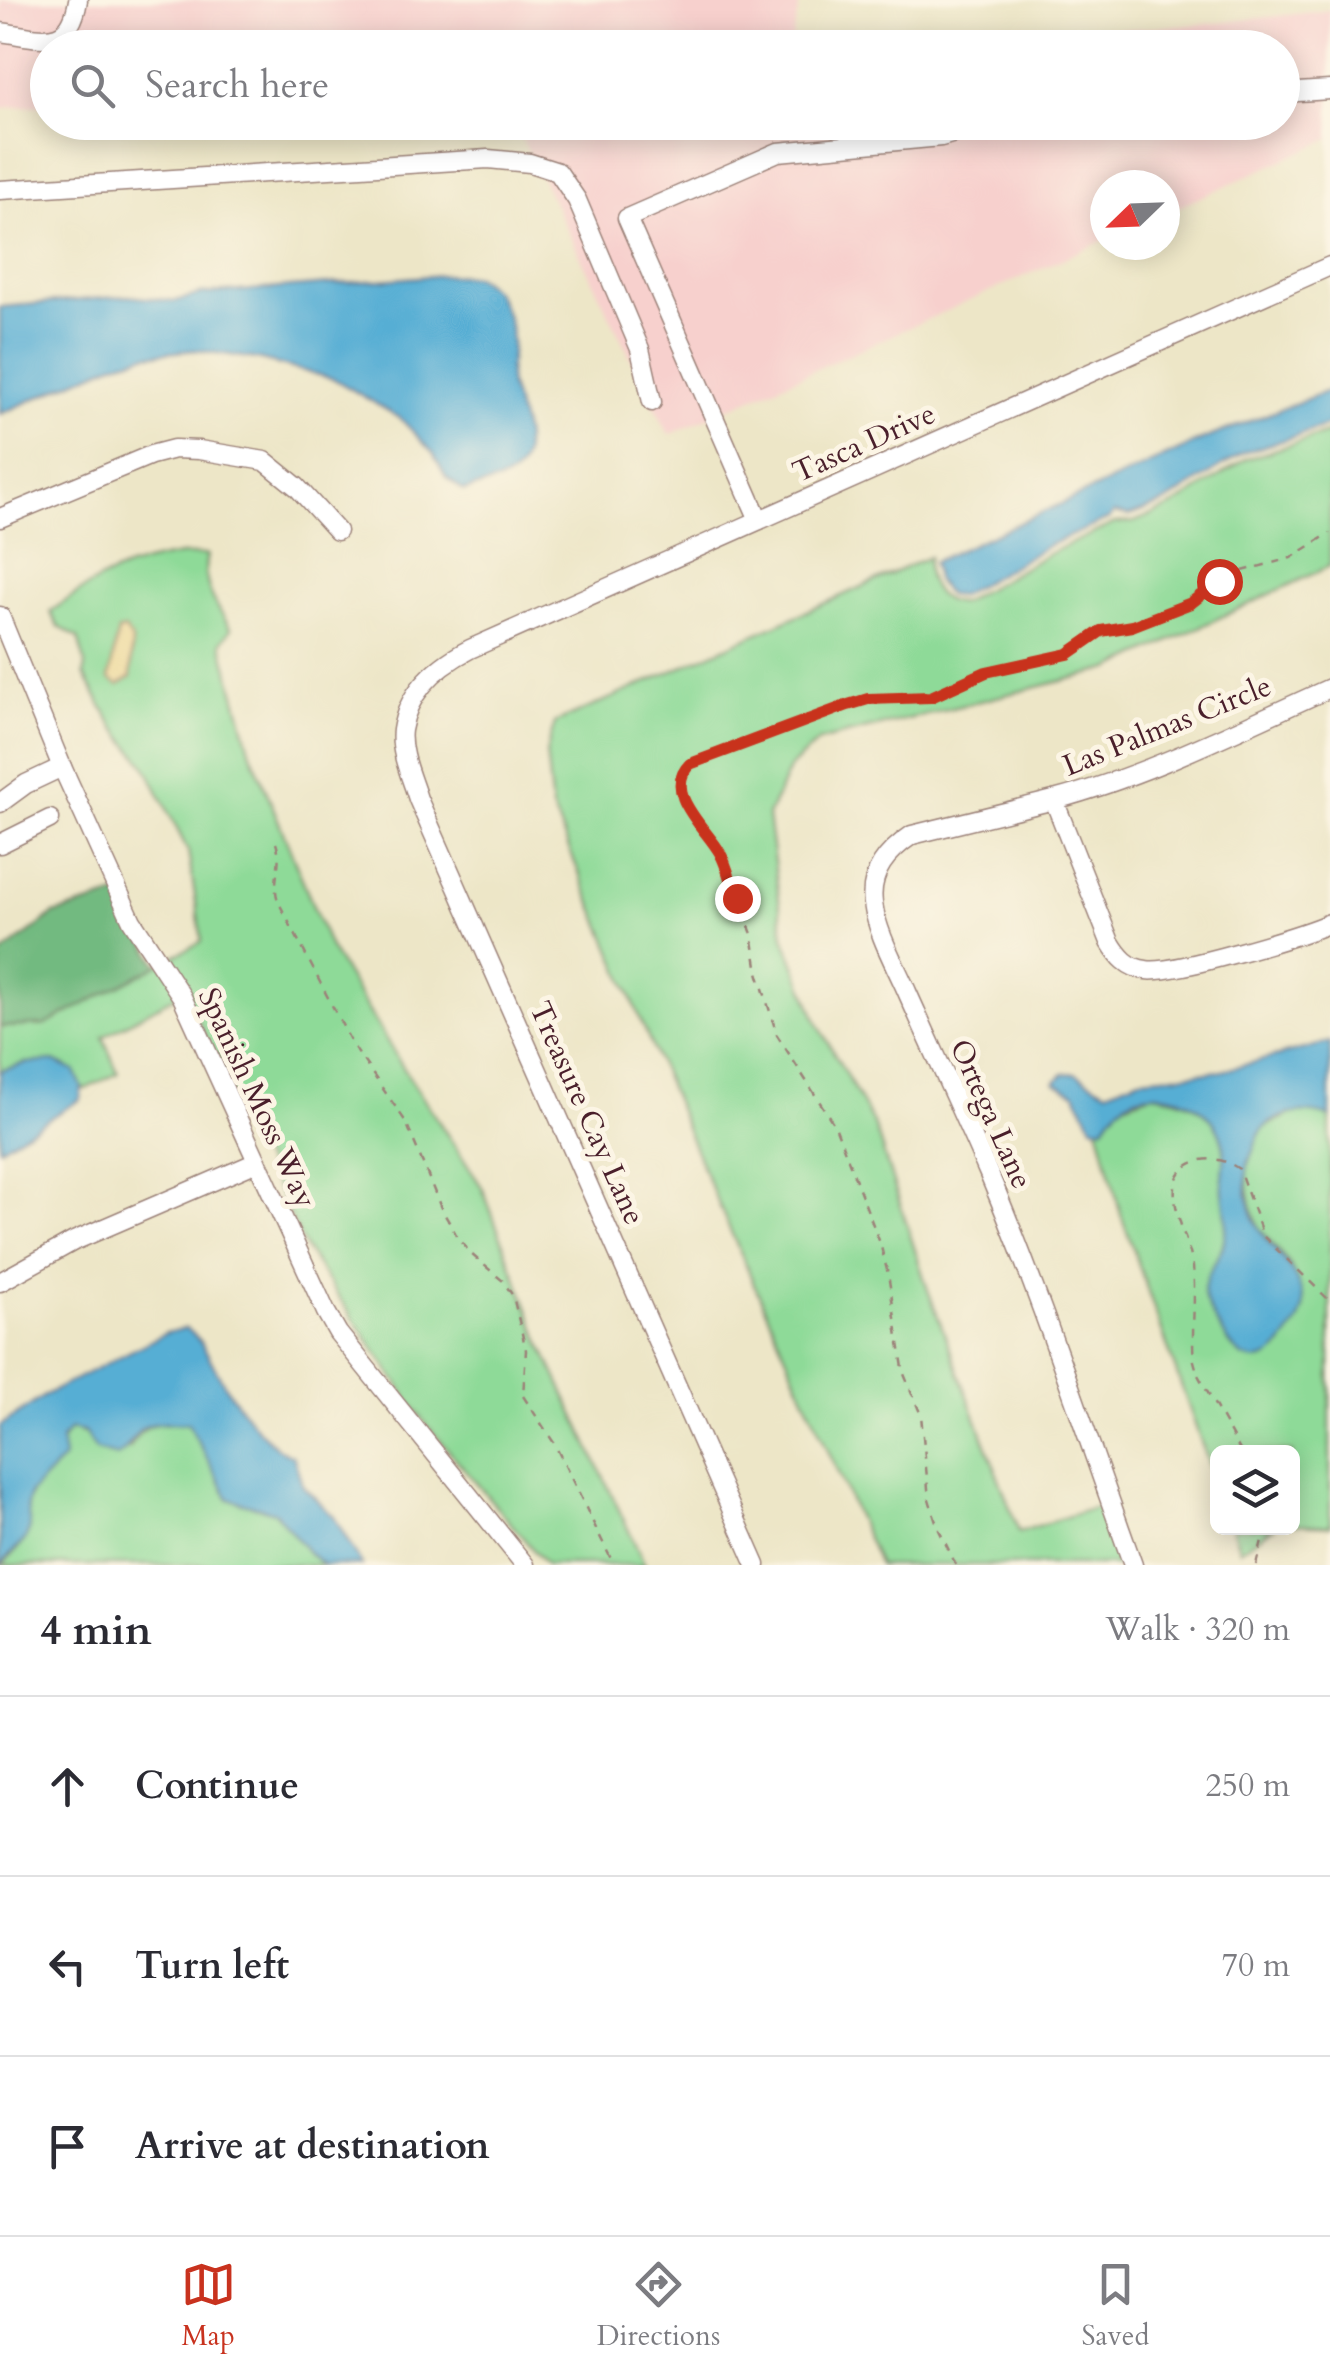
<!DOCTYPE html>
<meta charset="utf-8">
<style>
:root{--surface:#fff;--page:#f7f7f7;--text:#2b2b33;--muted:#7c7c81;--line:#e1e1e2;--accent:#c8321e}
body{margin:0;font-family:Cardo,serif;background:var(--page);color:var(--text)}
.controls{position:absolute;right:30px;bottom:30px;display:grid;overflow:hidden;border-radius:15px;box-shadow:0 5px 25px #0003}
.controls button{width:90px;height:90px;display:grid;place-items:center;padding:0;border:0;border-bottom:2px solid var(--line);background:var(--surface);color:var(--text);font:50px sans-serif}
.compass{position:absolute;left:1090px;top:170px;width:90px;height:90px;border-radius:50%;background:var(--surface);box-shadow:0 5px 25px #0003;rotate:247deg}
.stop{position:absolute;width:30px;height:30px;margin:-22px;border:8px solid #c8321e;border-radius:50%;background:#fff}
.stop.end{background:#c8321e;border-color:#fff;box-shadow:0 2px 10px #0008}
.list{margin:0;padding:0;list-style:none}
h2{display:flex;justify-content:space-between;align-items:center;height:130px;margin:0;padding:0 40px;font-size:42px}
h2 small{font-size:32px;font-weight:400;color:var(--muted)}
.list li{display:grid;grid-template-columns:65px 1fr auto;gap:30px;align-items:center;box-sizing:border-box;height:180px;padding:0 40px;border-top:2px solid var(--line)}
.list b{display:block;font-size:38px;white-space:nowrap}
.list em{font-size:32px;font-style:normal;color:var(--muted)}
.icon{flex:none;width:55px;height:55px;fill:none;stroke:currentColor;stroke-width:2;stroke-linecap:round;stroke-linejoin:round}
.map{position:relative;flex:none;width:1330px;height:1565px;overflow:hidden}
.search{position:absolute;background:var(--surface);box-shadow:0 5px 25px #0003;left:30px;right:30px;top:30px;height:110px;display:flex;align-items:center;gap:25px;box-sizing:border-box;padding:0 35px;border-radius:55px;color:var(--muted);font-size:38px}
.sheet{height:670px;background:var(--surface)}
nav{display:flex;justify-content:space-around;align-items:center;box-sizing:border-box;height:140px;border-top:2px solid var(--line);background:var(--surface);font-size:28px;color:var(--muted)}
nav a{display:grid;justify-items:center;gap:5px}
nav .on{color:var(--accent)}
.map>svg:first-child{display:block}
</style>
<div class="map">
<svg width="1330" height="1565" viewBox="0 0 1330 1565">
<rect width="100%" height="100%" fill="#fcf5e5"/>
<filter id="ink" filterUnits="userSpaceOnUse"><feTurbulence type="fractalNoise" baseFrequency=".01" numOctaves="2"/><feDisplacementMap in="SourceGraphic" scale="20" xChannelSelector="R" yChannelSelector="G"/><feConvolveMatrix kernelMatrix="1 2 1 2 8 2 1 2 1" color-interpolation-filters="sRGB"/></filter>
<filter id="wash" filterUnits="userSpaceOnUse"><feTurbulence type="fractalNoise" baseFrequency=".0048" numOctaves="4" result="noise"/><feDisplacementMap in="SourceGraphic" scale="40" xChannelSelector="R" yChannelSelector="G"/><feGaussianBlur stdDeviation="2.25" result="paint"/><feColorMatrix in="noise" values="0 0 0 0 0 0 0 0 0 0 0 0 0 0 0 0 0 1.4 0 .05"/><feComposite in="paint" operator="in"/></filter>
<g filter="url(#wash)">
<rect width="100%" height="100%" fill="#ede6c7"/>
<!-- built -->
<g fill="#f7d0cd">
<polygon points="0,0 800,0 791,47 48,48 47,105 0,108"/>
<polygon points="1330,10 1330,139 1165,213 1165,185 1105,185 1105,240 669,435 514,123 1282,122 1282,48 882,47 1218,23"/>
</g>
<!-- green -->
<g fill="#8eda98" stroke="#6c7c62" stroke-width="2.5">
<path d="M1330,432V566L1110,669L819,741L790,767L768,816L784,937L818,1024L875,1127L928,1290L1019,1532L1103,1505L1129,1565H879L707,1178L552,808L546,753L555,723L929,557C923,579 936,603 961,603L1052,552L1115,523L1134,522L1173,506L1246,459Z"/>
<path d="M181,555H207C200,584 217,606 231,629L221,643L251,753L330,948L407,1074L482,1187L542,1346L645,1565H546L422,1419L305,1248L184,991L103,1037L118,1073L85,1089L26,1063L0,1071V1027L45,1025L202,941L188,851L145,765L113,725L84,675L85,662L78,638L58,626L50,612C96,579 124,563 181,555Z"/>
<path d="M1152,1094C1187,1098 1219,1110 1224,1150C1226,1163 1223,1176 1223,1188C1224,1210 1229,1218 1224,1241C1221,1257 1204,1276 1205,1291C1207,1309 1218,1325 1228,1339L1278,1350L1303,1310V1299L1290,1265L1259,1228L1251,1205L1245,1170L1257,1137L1265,1127L1297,1111H1310L1330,1117V1526L1293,1524L1292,1452H1218L1217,1487L1121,1215L1098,1126H1104L1118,1106Z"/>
<path d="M189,1423L229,1499L275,1512L309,1553L324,1565H2C10,1556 22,1546 27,1535C32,1524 25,1515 27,1504C29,1489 60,1440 71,1429L130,1448C146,1418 157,1424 189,1423Z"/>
<polygon points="1232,1528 1273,1528 1240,1550"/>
</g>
<!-- forest -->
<polygon fill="#72ba80" stroke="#5e6c56" stroke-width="2.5" points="118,895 158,965 45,1025 0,1027 0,955 54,914"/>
<!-- sand -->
<polygon fill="#eeda9e" stroke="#9c7c64" stroke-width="2.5" points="125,629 132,640 131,677 118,685 109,679 118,631"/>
<!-- water -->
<g fill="#57aed4" stroke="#506680" stroke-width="2.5">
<path d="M444,275C457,276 472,274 483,281C501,293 512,322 512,343C512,359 506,373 511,390C518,413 533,441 520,466C511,483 481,484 464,491L446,477L433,453L400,418L334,379L257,359L196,350L146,355L116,363L0,414V307L127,296L176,301L200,294Z"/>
<polygon points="1330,390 1330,425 1243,453 1164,503 1129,516 1114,513 1109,519 1049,545 960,596 948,595 936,580 933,562 1204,439"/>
<path d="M1330,1042V1117C1307,1110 1286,1110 1266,1126C1258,1133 1256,1143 1252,1153C1240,1178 1249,1217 1266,1239C1282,1259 1301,1275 1303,1303C1304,1318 1287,1338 1278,1349C1270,1359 1256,1363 1244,1357C1231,1350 1206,1309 1204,1294C1202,1279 1219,1260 1223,1245C1228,1223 1226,1214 1223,1193C1221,1178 1226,1162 1224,1148C1218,1112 1185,1093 1152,1094C1129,1095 1115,1108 1104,1126H1093L1076,1094L1055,1082L1063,1074L1075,1073L1107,1091L1140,1078L1222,1071Z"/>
<polygon points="54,1061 75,1071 82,1087 80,1100 0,1148 0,1071 26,1063"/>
<path d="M186,1328C202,1340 204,1349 214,1366C228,1393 265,1447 293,1456L303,1486L334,1517L362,1565H324L309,1553L275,1512L229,1499L188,1423C174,1424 149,1420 139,1431C130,1441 130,1448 117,1456L96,1450L84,1432L71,1429L61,1439L64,1458L30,1493L27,1505L30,1528L25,1540L0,1565V1426L47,1394L166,1333Z"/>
</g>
</g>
<g filter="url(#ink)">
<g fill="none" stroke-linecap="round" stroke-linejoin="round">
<!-- minor casing -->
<g stroke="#9c8279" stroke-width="21">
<g id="minor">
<path d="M0,32C40,37 70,52 78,0"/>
<polyline points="1282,93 1330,90"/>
<polyline points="0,190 488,159 530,163 558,172 577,200 640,349 652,402"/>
<polyline points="0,518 151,455 174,449 199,450 265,461 297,487 337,531"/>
<polyline points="759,520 627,218 778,152 941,137 992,122"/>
<polyline points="0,616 62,767 132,921 182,997 326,1312 338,1333 525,1565"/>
<path d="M1330,688C1240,728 1149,775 1054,800L1110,942C1119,957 1128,968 1146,970C1171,975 1302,935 1330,923"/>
<path d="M1054,800L912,835C888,851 869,872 873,903C877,934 896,966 908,994C935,1054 963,1114 989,1174C1043,1302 1086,1435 1133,1565"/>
<polyline points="0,803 26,784 62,767"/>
<polyline points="0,844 50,819"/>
<polyline points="0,1282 74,1241 257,1162"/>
<path d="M756,1565L418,799C412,779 399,752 402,730C408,691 437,666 470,649L1330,266"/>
</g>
</g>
<!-- path -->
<g stroke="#9c8279" stroke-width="2.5" stroke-dasharray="8 8" stroke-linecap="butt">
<path d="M276,843C284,864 270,883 279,903L353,1046L406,1122L441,1208L457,1236L471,1254L503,1281L513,1296L526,1350L523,1396L554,1443L614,1565"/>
<path d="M1241,1452L1198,1375L1194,1361C1191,1330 1196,1298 1193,1267C1190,1238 1152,1178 1195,1162C1211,1156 1226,1160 1239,1169L1263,1236L1330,1301"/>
<polyline points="956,1565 938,1528 929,1499 921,1415 904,1374 888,1274 880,1243 835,1126 777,1035 758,972 752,934 722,855 681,795 681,775 684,769 703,758 848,705 868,699 931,697 986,672 1068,654 1101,631 1132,626 1191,603 1228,575 1291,558 1330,533"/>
<polyline points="1256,1565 1265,1528"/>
</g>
<!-- minor -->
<use href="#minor" stroke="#fff" stroke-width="18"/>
</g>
</g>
<g fill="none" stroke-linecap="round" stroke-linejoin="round" filter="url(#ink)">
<!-- route -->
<path stroke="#c8321e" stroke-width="12" d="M737,898C730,883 728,867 720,853C707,829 661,792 690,764L848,705L868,699L931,697L986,672L1068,654L1101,631L1132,626L1191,603L1219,581"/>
</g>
<g text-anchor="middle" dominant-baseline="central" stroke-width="10" stroke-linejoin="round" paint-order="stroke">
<!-- street labels -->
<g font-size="30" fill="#4a1f2b" stroke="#fcf5e5">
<text transform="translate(864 443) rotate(-24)">Tasca Drive</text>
<text transform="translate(1167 726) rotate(-22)">Las Palmas Circle</text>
<text transform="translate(257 1098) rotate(65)">Spanish Moss Way</text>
<text transform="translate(587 1113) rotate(66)">Treasure Cay Lane</text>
<text transform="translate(991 1114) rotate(66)">Ortega Lane</text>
</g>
</g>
</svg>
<div class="controls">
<button><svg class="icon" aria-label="layers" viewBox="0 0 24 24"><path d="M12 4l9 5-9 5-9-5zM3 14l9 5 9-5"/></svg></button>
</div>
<svg class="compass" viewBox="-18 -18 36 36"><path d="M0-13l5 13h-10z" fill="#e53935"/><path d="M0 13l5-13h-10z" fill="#7c7c81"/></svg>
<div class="stop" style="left:1219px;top:581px"></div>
<div class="stop end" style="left:737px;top:898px"></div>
<div class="search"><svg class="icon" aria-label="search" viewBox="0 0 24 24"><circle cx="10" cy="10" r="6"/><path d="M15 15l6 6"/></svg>Search here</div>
</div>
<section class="sheet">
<h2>4 min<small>Walk · 320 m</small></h2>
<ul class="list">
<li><svg class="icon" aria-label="ahead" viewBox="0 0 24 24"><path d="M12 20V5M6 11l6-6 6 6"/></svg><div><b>Continue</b></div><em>250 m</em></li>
<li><svg class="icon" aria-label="left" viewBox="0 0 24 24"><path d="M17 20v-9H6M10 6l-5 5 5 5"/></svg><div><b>Turn left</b></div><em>70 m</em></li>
<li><svg class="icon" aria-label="arrive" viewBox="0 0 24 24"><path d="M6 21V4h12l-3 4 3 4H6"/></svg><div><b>Arrive at destination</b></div></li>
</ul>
</section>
<nav>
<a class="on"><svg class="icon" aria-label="map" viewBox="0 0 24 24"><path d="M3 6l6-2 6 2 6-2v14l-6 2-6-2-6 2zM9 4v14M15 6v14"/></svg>Map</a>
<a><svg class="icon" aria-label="directions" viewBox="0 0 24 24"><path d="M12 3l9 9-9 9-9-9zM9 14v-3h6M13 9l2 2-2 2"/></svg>Directions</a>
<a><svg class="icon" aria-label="saved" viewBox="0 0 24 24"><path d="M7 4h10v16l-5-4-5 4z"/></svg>Saved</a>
</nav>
